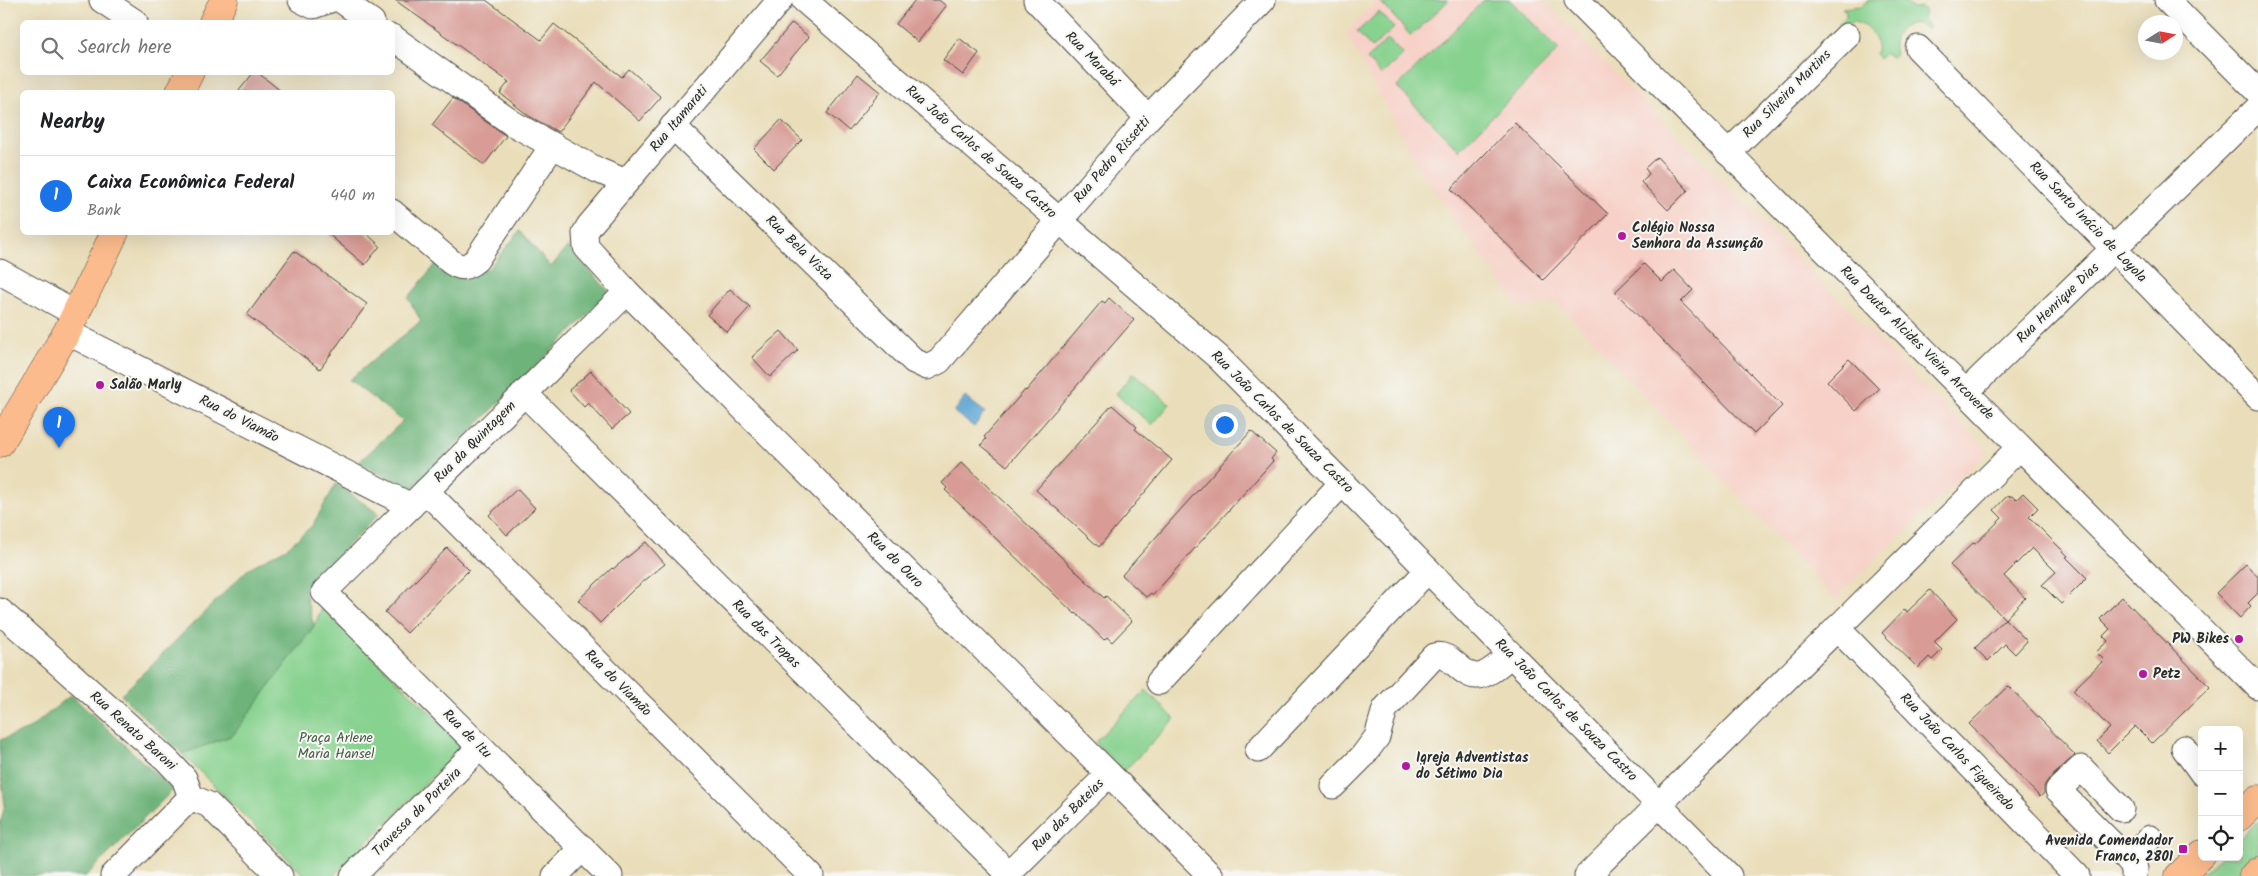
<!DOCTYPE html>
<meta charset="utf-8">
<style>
:root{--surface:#fff;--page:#f2f2f2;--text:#202124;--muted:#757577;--line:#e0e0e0;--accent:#1a73e8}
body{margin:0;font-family:Kalam,sans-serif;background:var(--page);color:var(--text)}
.controls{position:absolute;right:15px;bottom:15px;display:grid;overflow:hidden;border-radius:8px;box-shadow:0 5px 20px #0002}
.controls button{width:45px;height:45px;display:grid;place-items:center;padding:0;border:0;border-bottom:1px solid var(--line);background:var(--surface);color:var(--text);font:25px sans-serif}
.compass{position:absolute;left:2138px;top:15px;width:45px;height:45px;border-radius:50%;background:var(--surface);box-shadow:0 5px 20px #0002;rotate:79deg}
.you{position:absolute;left:1224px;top:424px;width:18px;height:18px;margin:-12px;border:4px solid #fff;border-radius:50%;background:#1a73e8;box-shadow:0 0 0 8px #1a73e833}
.badge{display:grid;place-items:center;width:32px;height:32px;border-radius:50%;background:var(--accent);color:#fff;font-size:16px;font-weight:700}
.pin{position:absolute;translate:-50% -41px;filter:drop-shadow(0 1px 2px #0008)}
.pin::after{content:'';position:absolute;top:26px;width:18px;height:15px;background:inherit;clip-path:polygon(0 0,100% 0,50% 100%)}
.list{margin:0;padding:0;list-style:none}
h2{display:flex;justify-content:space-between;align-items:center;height:65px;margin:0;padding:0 20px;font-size:21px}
h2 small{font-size:16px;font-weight:400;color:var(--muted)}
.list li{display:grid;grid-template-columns:32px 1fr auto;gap:15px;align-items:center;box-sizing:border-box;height:80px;padding:0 20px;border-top:1px solid var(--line)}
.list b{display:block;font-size:19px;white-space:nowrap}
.list p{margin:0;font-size:16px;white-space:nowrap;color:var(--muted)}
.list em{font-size:16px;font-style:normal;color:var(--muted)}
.icon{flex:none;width:28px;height:28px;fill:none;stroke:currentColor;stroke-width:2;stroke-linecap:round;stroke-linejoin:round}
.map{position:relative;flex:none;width:2258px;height:876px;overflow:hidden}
.search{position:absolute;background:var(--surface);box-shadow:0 5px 20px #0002;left:20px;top:20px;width:375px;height:55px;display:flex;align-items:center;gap:12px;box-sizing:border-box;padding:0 18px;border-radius:8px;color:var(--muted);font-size:19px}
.panel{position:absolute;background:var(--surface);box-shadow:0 5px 20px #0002;left:20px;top:90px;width:375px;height:145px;border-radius:8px}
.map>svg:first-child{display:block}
</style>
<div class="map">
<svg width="2258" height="876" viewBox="0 0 2258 876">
<rect width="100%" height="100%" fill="#f6f6f2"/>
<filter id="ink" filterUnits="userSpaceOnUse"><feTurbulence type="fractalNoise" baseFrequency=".02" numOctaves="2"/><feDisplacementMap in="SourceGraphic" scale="10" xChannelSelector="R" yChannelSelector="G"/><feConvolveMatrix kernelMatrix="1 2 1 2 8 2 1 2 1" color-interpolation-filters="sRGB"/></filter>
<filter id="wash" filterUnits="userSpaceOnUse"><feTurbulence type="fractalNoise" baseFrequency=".0096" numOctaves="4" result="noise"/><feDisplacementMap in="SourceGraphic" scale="20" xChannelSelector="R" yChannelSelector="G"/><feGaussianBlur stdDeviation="1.12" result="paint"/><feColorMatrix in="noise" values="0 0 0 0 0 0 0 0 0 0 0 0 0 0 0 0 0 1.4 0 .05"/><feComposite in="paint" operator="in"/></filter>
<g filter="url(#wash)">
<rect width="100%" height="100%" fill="#eadeba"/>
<!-- built -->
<polygon fill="#f7d1c8" points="1377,0 1543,0 1988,451 1835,599 1556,301 1520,309 1421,172 1346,34"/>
<!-- green -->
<g fill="#88d28f" stroke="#5a7e5d">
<polygon points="1381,0 1449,0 1411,36 1380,1"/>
<polygon points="1484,0 1510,0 1559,50 1459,150 1397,87"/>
<path d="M1869,0H1900L1913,8L1922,7L1925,11L1923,19L1930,26L1927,29C1909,13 1889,34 1895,54L1891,57L1885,54L1879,59L1875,53C1881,38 1869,26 1854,22L1842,28L1838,24L1846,17V11L1842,8L1861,6Z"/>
<polygon points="1379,12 1394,28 1372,48 1357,32"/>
<polygon points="1388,39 1403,55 1381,75 1367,59"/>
<polygon points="1133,373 1170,404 1152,425 1116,394"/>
<polygon points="322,608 464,745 333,876 305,876 182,754 233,735 314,626"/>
<polygon points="1146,690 1175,719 1124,771 1095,742"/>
<polygon points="2258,821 2258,853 2234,876 2200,876 2220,857 2239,857 2239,839"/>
</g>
<!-- forest -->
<g fill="#6eb47a" stroke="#4c7052">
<polygon points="520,231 551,267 568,246 610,293 412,489 358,463 403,421 349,380 421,321 408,298 440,259 479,263 487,270"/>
<polygon points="336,484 379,514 304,589 314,626 233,735 182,754 121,695 249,568 288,547 312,526"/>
<polygon points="71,695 173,790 86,876 0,876 0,825 5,805 0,767 0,740 29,729"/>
</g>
<!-- water -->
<polygon fill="#5ca5d3" stroke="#44687f" points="965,397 985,412 974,427 954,412"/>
<g id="blocks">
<!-- building -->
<g fill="#d89b95">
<polygon points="395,0 486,0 541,40 554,24 622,77 629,69 661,97 640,121 596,82 558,132 529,116 500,93 509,82"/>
<polygon points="915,0 939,0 946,6 918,42 896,24"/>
<polygon points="792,23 809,37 777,75 760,61"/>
<polygon points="959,38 979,53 963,75 943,60"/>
<polygon points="254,72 257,72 282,92 238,92"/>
<polygon points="858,74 880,92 849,131 827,113"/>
<polygon points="453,98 506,136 484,165 432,125"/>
<polygon points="781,120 802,140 774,169 754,149"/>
<polygon points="1515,123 1608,214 1543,280 1451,189"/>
<polygon points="1657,157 1688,190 1668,210 1641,182 1649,174 1645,168"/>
<polygon points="326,232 365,232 380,246 365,265"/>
<polygon points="294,251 367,304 320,369 247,315"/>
<polygon points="1644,264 1662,282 1674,270 1693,290 1681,302 1782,406 1754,434 1615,292"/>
<polygon points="730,289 750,307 727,332 707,315"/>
<polygon points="1109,298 1134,320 1007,466 981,445 986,439 984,437 1025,390 1026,391 1102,301 1105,303"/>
<polygon points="781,331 798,350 770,377 752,357"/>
<polygon points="1849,359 1879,389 1856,411 1827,381"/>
<polygon points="591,371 629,414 612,429 588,403 584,407 569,390"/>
<polygon points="1112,405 1137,427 1135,429 1172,460 1099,547 1036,490"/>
<polygon points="1251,431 1276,453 1271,459 1273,461 1153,595 1151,593 1146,597 1122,575"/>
<polygon points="962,462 1104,598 1106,596 1132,621 1112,642 1107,637 1104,640 1076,613 1075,614 945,490 947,488 942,483"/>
<polygon points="517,489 535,508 507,535 489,515"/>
<polygon points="2023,493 2038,508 2029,517 2068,556 2066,557 2087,578 2061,604 2042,585 2056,572 2032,548 2004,576 2025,598 2005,619 1950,565 1973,543 1975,544 2002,518 1994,510 2006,497 2012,496 2016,500"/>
<polygon points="646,542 665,564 633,590 600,623 578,600 612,568 613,569"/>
<polygon points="447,548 469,570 407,633 385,612"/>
<polygon points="2246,564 2258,577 2258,593 2248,603 2251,606 2240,618 2216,593"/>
<polygon points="1930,590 1957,619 1934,642 1942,650 1932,660 1929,657 1918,668 1882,633 1905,609 1907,612"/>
<polygon points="2122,597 2210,687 2152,743 2135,726 2108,753 2097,741 2110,728 2073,690 2104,660 2096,652 2108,641 2103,636 2110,629 2100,619"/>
<polygon points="2005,619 2027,641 2015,654 2005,644 1988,661 1975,648"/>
<polygon points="2008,686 2075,755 2048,780 2044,786 2044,793 2040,797 1969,724"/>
</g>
</g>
</g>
<g filter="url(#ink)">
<use href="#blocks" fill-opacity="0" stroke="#484640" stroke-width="1"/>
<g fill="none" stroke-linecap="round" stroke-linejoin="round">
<!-- minor casing -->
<g stroke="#484640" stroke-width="27">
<g id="minor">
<polyline points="102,0 135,22"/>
<polyline points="301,0 313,6 330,0"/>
<polyline points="341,0 372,22"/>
<polyline points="780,0 589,226 585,233 586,247 627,292 1211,876"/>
<polyline points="804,0 1218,357 1729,876"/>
<polyline points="1036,0 1148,118"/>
<polyline points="1577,0 2258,687"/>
<polyline points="2167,0 2258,92"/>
<polyline points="392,37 512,123 597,170 626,182"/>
<polyline points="1918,48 2258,397"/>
<polyline points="673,126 914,361 927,367 939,361 1148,118 1263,0"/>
<polyline points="1728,153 1847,36"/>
<path d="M392,212L451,262C461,269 466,268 476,260L553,145"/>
<polyline points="0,272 76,314"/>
<polyline points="67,332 411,506"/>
<polyline points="1966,392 2258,108"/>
<polyline points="524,393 1009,874"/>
<polyline points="426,491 811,876"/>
<polyline points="0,611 167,760 184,778 191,797 209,805 280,876"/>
<polyline points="1837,628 2077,876"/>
<polyline points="1159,682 1342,483"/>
<polyline points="2184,748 2202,773"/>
<polyline points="1258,750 1428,570"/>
<path d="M1333,786L1362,757L1377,737L1385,709L1434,656C1450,650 1462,678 1478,676C1490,675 1502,661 1511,655"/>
<polyline points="2121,809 2081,768 2058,790 2128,860"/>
<polyline points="2134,875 2135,869 2128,860 2150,838"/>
<polyline points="113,876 191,797"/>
<polyline points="353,876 480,747"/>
<polyline points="555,876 583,848"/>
<polyline points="610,876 324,592 627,292"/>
<polyline points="1006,876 1109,774"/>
<polyline points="1587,876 2020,447"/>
</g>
</g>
<!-- major casing -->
<g stroke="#484640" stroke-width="29">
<g id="major">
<polyline points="213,22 224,0"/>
<polyline points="180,92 190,72"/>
<polyline points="0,443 67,332 115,232"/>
</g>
</g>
<!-- highway casing -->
<g stroke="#484640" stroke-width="29">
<g id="highway">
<polyline points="2239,817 2258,799"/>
<polyline points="2179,876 2202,854"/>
<polyline points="2253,876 2258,871"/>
</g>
</g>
<!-- minor -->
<use href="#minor" stroke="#fff" stroke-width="25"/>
<!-- major -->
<use href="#major" stroke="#fbbb8c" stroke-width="28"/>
<!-- highway -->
<use href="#highway" stroke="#fbbb8c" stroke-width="28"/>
</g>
</g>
<!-- markers -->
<g fill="#b5179e" stroke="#f6f6f2" stroke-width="2">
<circle cx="1622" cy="236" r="5"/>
<circle cx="100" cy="385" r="5"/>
<circle cx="2239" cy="639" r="5"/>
<circle cx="2143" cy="674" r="5"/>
<circle cx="1406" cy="766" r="5"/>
<rect x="2178" y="844" width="10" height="10" rx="2.5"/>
</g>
<g text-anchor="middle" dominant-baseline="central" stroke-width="4" stroke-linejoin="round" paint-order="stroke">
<!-- street labels -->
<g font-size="14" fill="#2b2b2b" stroke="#f6f6f2">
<text transform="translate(1092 59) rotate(46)">Rua Marabá</text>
<text transform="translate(1787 94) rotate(-45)">Rua Silveira Martins</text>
<text transform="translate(679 119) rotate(-50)">Rua Itamarati</text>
<text transform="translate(981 152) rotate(41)">Rua João Carlos de Souza Castro</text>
<text transform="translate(1112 160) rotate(-49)">Rua Pedro Rissetti</text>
<text transform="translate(2088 222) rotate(46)">Rua Santo Inácio de Loyola</text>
<text transform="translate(799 248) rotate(44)">Rua Bela Vista</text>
<text transform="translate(2058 303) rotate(-44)">Rua Henrique Dias</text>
<text transform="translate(1917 343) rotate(45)">Rua Doutor Alcides Vieira Arcoverde</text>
<text transform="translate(239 419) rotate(27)">Rua do Viamão</text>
<text transform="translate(1282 422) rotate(45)">Rua João Carlos de Souza Castro</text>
<text transform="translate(475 442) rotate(-45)">Rua da Quintagem</text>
<text transform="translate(895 560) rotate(45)">Rua do Ouro</text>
<text transform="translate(766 634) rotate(45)">Rua das Tropas</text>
<text transform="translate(618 683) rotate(45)">Rua do Viamão</text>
<text transform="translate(1566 710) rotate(45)">Rua João Carlos de Souza Castro</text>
<text transform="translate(133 731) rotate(42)">Rua Renato Baroni</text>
<text transform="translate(467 734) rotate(45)">Rua de Itu</text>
<text transform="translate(1957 752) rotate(46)">Rua João Carlos Figueiredo</text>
<text transform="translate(417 812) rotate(-45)">Travessa da Porteira</text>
<text transform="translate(1068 815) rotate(-45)">Rua das Bateias</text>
</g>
<!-- poi labels -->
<g font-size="14" font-weight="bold" fill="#2b2b2b" stroke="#f6f6f2" text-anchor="start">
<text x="1632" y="228">Colégio Nossa<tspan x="1632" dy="16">Senhora da Assunção</tspan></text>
<text x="110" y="385">Salão Marly</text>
<text x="2229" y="639" text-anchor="end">PW Bikes</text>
<text x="2153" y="674">Petz</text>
<text x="1416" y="758">Igreja Adventistas<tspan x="1416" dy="16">do Sétimo Dia</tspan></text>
<text x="2173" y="841" text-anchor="end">Avenida Comendador<tspan x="2173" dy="16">Franco, 2801</tspan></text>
</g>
<!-- park labels -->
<g font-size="14" fill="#475d49" stroke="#f6f6f2">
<text x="336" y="738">Praça Arlene<tspan x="336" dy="16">Maria Hansel</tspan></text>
</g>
</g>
</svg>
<div class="controls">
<button>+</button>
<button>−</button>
<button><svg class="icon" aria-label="locate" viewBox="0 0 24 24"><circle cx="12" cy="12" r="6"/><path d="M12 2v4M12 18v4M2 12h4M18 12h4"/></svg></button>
</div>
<svg class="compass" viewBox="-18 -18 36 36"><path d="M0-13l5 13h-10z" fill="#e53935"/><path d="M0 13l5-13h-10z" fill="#757577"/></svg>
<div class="you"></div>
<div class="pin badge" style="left:59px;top:448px">1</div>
<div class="search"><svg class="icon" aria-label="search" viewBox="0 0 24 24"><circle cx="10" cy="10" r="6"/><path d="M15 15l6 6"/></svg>Search here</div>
<section class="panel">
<h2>Nearby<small></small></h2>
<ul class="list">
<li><span class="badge">1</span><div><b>Caixa Econômica Federal</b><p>Bank</p></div><em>440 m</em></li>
</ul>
</section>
</div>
